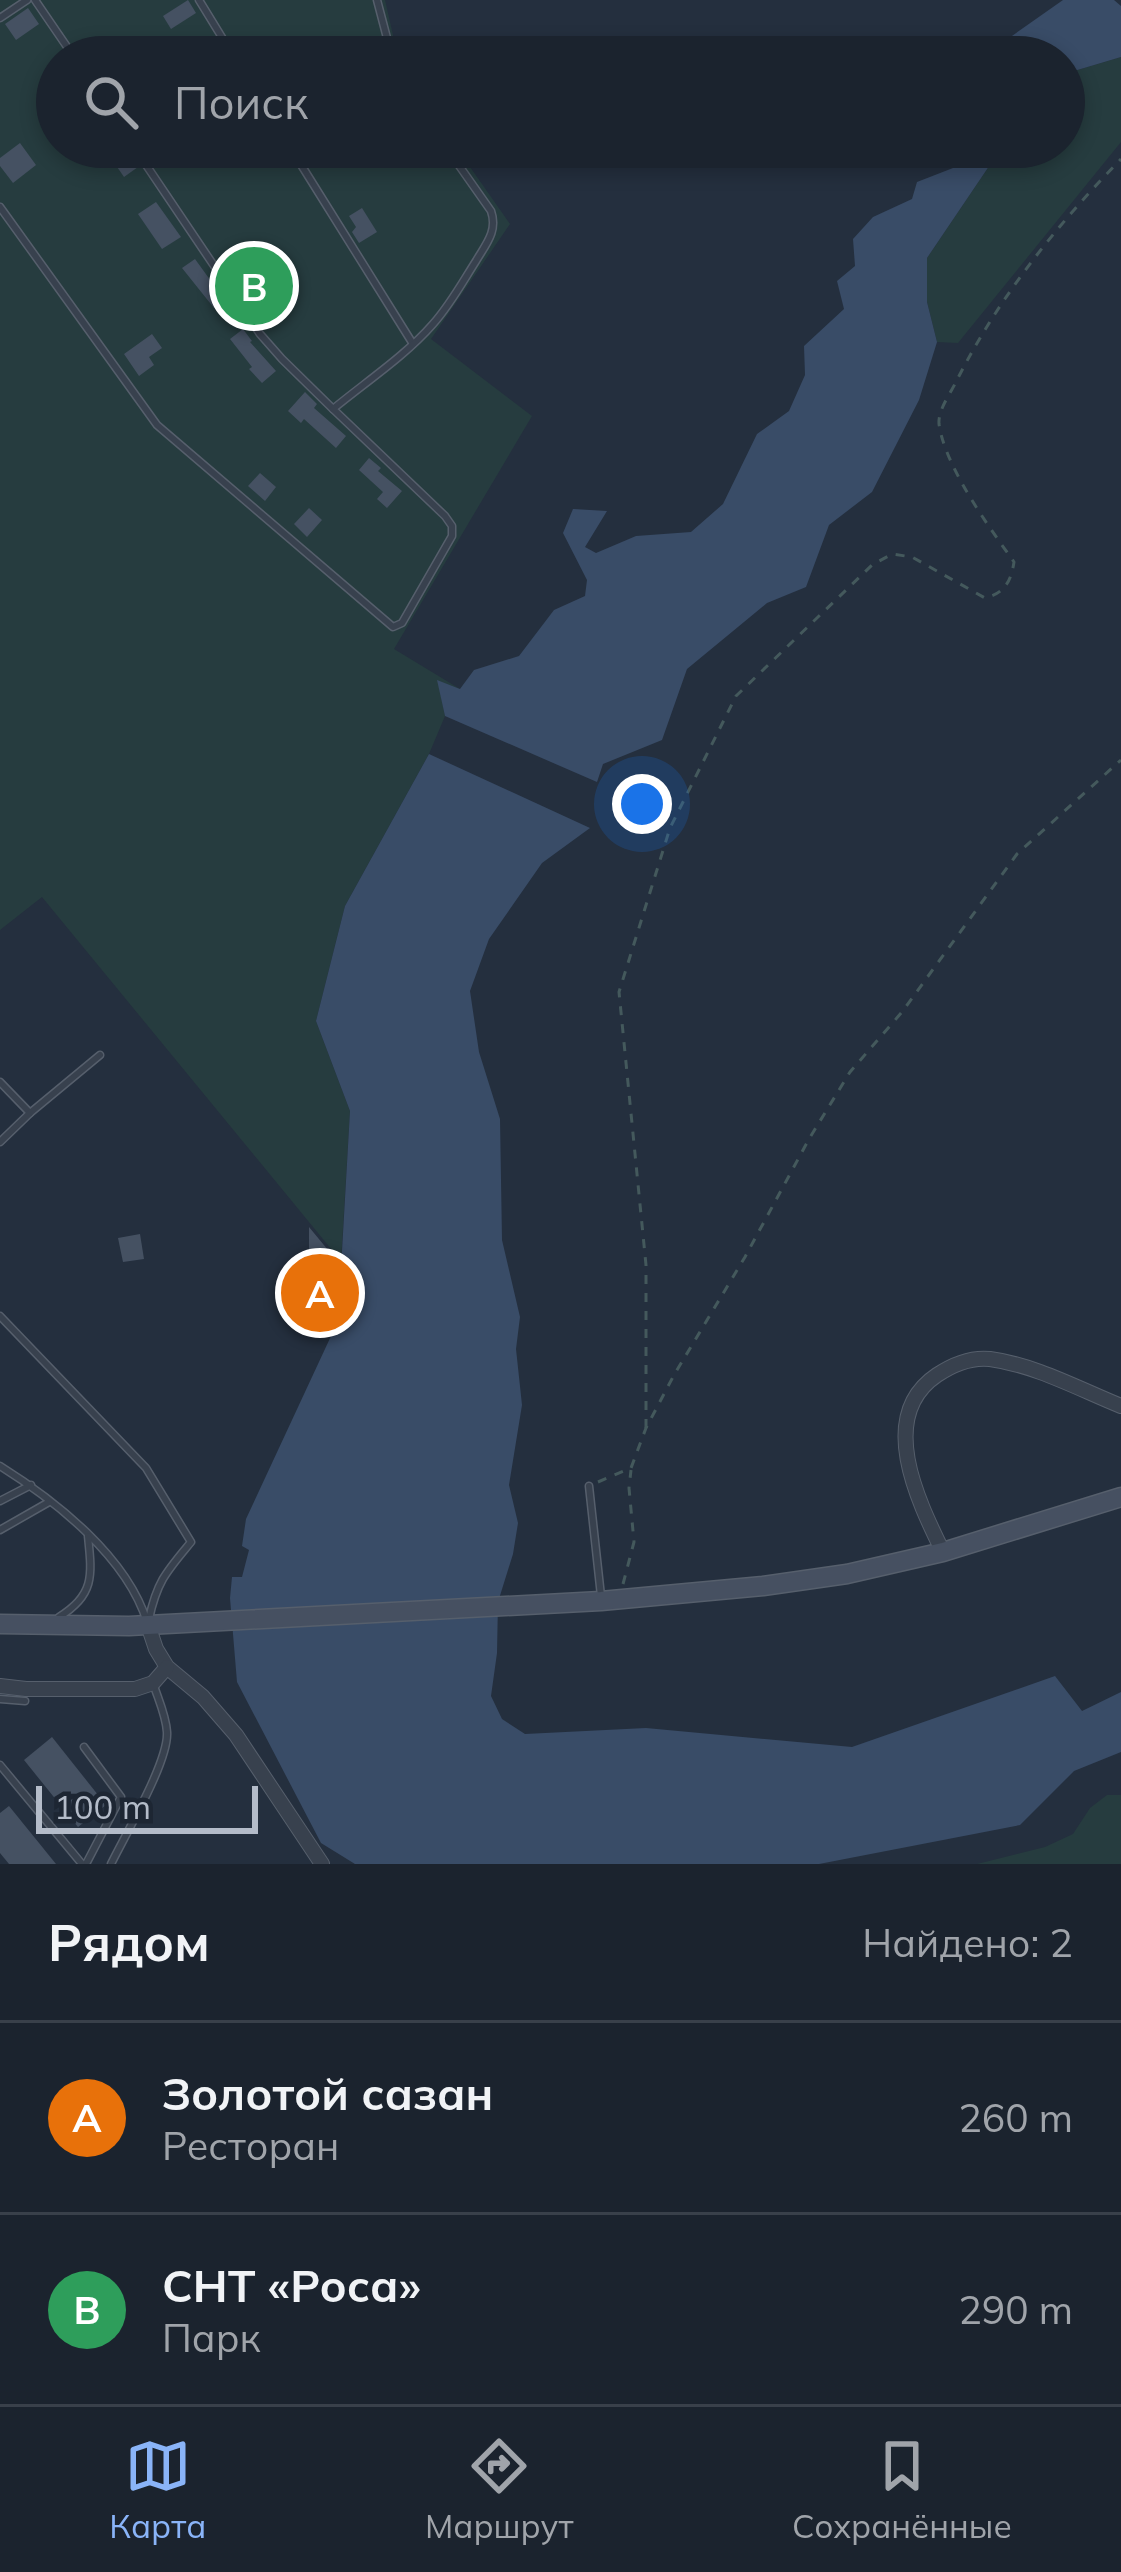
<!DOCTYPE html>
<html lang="ru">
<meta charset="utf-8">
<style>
:root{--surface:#1b232e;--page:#282f3a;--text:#f1f3f6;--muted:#a0a4aa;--line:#39404a;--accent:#8ab4f8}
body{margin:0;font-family:Mulish,sans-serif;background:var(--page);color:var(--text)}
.scale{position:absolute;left:36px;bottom:30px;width:222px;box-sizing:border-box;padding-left:12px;border:6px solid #b4bcc9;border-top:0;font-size:33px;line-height:42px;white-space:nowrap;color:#b4bcc9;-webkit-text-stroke:9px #1d2633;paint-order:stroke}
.you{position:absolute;left:642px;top:804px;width:42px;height:42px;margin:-30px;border:9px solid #fff;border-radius:50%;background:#1a73e8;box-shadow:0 0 0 18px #1a73e833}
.badge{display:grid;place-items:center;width:78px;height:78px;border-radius:50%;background:var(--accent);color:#fff;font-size:39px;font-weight:700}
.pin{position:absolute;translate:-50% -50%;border:6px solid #fff;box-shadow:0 3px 12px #0006}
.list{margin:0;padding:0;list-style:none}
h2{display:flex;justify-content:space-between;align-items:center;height:156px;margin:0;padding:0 48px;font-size:51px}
h2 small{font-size:39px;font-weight:400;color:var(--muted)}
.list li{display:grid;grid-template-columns:78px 1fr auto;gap:36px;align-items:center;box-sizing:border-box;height:192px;padding:0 48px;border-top:3px solid var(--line)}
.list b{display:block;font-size:45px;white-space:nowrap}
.list p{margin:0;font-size:39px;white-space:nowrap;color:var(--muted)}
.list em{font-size:39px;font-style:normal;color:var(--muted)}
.icon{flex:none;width:66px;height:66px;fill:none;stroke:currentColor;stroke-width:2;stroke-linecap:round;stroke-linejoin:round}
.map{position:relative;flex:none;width:1121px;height:1864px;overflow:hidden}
.search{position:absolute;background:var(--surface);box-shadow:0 6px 18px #0003;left:36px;right:36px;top:36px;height:132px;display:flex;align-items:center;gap:30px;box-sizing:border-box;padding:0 42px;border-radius:66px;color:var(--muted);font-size:45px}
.sheet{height:540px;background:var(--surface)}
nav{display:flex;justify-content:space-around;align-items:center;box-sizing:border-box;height:168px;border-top:3px solid var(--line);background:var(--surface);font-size:33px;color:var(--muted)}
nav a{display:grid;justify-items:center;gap:6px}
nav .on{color:var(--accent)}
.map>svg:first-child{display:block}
</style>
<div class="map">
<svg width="1121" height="1864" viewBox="0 0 1121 1864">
<rect width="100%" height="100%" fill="#242f3e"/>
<!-- green -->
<g fill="#263c3f">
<polygon points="0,0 385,0 398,57 57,57 57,147 456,147 510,224 431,339 532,416 394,649 460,689 438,681 445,716 429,754 345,906 316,1021 350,1111 341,1261 42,897 0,930"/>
<polygon points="1121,57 1121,142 958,343 937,342 927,302 927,258 1002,147 1064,147 1064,74"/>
<polygon points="1107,1795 1121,1795 1121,1864 977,1864 1045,1847 1073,1834 1090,1808"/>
</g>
<!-- water -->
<g fill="#394c67">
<polygon points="1063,0 1114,0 1121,6 1121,57 1064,74 1064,57 982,57"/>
<polygon points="942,147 1002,147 927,258 927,302 937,342 919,400 872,492 829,525 806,587 767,603 687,669 662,740 603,764 597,782 445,716 437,680 460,689 474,670 519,656 554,610 585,596 587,580 563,533 573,509 607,511 585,547 596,553 636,536 691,532 723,504 757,434 789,411 805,375 804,346 844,309 837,281 855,266 853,239 873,217 912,199 917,182 953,168"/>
<polygon points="429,754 590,828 542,863 489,939 470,991 479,1052 500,1119 502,1240 520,1317 516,1349 522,1405 509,1485 518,1523 513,1554 498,1602 497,1653 491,1696 502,1719 525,1734 646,1728 852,1747 1055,1676 1082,1711 1121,1692 1121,1752 1074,1771 1020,1825 819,1864 355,1864 321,1843 237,1682 230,1598 232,1577 242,1577 249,1550 242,1546 246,1519 338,1321 350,1111 316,1021 345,906"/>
</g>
<!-- building -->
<g fill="#455162">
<polygon points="188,0 196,13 171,29 163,16"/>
<polygon points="28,8 39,24 16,40 5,24"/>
<polygon points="20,143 36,165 13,183 0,166 0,158"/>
<polygon points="130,154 138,167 124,177 115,164"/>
<polygon points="156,202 181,237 162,249 138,214"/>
<polygon points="362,208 377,232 359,243 352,232 356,227 349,216"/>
<polygon points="195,259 216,288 219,286 227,299 214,308 182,268"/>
<polygon points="243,329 252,341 250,342 276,371 262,383 249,369 252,367 230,339"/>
<polygon points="152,334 162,348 149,357 154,365 139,376 124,354"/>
<polygon points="305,392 317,404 314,408 346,436 336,448 304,419 301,423 288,411"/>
<polygon points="369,458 381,468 378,471 402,491 387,508 377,499 383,492 359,470"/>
<polygon points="260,473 276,487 265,501 248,486"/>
<polygon points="309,508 322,520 307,537 294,524"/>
<polygon points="309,1227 328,1250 323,1265 328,1268 329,1285 321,1291 311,1292 305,1288 303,1254 309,1253"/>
<polygon points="140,1234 144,1259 123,1262 118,1238"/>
<polygon points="52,1737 106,1805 78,1827 24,1760"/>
<polygon points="9,1806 56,1864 9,1864 0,1853 0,1813"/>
</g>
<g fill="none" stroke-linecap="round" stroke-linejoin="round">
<!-- lane casing -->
<g stroke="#565f6c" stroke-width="9">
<g id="lane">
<polyline points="35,0 74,57"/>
<polyline points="199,0 234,57"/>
<polyline points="377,0 392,57"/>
<polyline points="0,18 27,0"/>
<polyline points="134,147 260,334 282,359 333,409"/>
<polyline points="290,147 413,344"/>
<path d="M0,207L157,425L393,627L402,623L452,536V526L445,516L333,409C367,381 405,356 433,324C450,305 462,283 476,261C486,244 498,231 491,211L446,147"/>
<polyline points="0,1082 30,1113"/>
<polyline points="0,1142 30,1113 100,1055"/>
<path d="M0,1316L146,1468L191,1542C167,1571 157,1581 149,1619"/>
<path d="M0,1466C56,1501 127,1557 147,1622"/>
<polyline points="589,1486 601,1596"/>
<polyline points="0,1501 31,1485"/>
<polyline points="0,1530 49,1502"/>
<path d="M59,1617C95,1595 92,1575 88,1536"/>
<polyline points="0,1699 25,1701"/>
<polyline points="84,1747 121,1797 86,1864"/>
<polyline points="0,1765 82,1864"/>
<path d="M111,1864C125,1835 169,1761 167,1732C166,1716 159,1701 154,1686"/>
</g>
</g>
<!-- street casing -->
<g stroke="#565f6c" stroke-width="16">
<g id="street">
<path d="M943,1552C918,1501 876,1416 937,1375C952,1365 971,1357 990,1359C1035,1365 1079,1389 1121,1406"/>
<polyline points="148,1625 156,1649 167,1667 203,1697 236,1735 322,1864"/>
<polyline points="0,1686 26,1689 135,1689 153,1683 167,1667"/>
</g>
</g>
<!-- secondary casing -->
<g stroke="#565f6c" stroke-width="21">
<polyline id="secondary" points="0,1624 129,1626 601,1601 763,1586 847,1574 943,1552 1121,1497"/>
</g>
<!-- path -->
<g stroke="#44595c" stroke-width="3" stroke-dasharray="9 9" stroke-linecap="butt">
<path d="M646,1428V1265L619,992L670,828L736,696L872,565L892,554L912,557L985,598C1005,593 1011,581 1014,562C989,527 945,467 939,424C938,410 950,394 956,382C998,298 1056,226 1121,159"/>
<polyline points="598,1482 631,1468 646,1428 674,1375 745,1257 809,1139 850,1072 902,1012 1017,854 1121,760"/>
<polyline points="623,1584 634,1542 629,1488 631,1470"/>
</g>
<!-- lane -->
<use href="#lane" stroke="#38414e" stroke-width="6"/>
<!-- street -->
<use href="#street" stroke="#38414e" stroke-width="14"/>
<!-- secondary -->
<use href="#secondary" stroke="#465061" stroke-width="18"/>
</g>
</svg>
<div class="scale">100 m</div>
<div class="you"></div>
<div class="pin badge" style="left:320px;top:1293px;background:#e8710a">A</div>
<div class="pin badge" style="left:254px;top:286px;background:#2e9e5b">B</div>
<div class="search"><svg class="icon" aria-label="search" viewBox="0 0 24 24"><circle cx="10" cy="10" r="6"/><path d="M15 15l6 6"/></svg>Поиск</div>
</div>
<section class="sheet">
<h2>Рядом<small>Найдено: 2</small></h2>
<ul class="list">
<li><span class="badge" style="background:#e8710a">A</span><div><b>Золотой сазан</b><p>Ресторан</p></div><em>260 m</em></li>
<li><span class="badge" style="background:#2e9e5b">B</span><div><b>СНТ «Роса»</b><p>Парк</p></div><em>290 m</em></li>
</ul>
</section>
<nav>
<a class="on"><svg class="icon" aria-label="map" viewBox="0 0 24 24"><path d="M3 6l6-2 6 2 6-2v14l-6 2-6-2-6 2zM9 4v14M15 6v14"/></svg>Карта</a>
<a><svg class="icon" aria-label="directions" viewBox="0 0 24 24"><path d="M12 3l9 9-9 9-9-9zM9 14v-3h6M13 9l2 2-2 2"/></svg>Маршрут</a>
<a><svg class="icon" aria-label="saved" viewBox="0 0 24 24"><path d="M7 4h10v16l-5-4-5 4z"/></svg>Сохранённые</a>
</nav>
